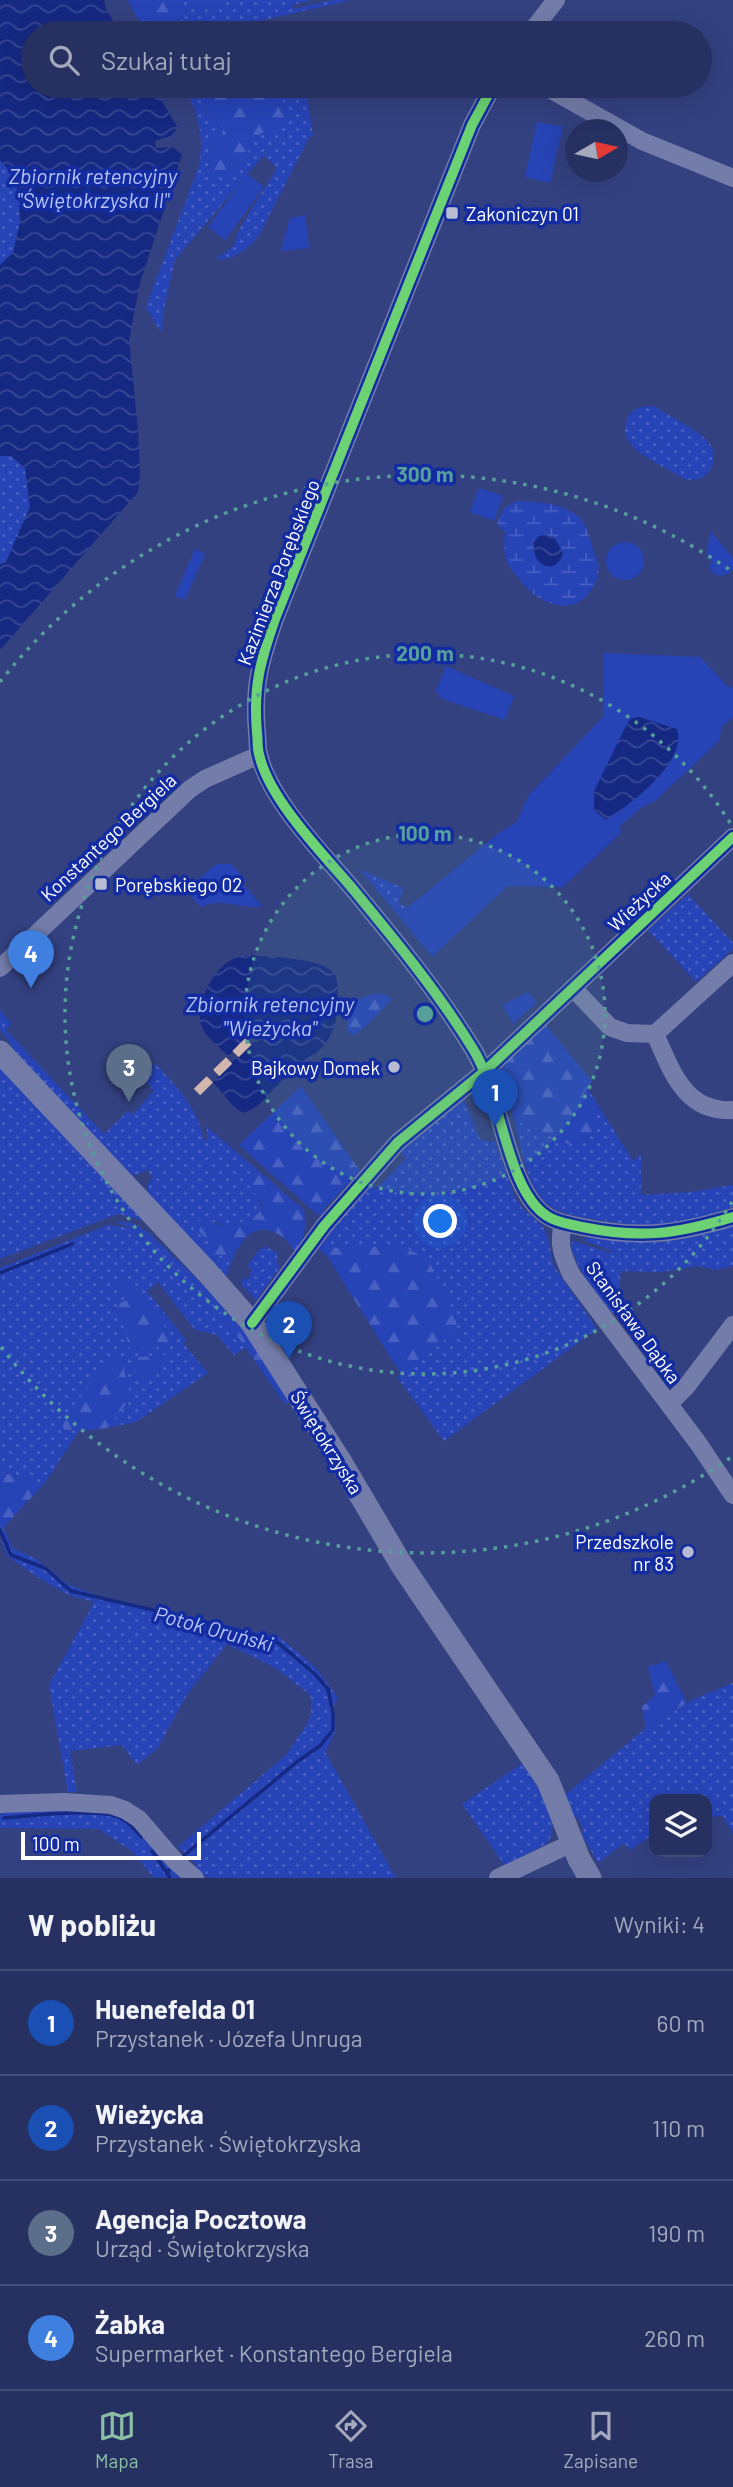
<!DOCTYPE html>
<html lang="pl">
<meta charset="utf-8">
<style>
:root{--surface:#263161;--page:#323d6a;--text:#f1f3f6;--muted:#a4a9bd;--line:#424c76;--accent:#8abfa5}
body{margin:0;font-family:Barlow,sans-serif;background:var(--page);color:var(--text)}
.controls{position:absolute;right:21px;bottom:21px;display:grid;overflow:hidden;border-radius:14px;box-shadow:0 7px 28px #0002}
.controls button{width:63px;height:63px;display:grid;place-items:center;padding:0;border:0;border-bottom:2px solid var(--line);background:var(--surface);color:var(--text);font:35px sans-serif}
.compass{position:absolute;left:565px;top:119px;width:63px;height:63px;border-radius:50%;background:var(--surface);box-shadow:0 7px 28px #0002;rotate:81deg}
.scale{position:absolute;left:21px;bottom:18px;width:180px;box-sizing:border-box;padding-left:7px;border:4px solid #fff;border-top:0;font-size:19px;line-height:24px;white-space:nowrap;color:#fff;-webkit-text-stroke:5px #132ca1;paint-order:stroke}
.you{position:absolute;left:441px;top:1222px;width:24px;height:24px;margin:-18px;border:5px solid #fff;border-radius:50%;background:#1a73e8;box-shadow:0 0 0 10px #1a73e833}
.badge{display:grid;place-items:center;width:46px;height:46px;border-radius:50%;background:var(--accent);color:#fff;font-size:23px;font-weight:700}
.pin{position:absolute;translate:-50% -58px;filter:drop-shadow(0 2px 4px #0008)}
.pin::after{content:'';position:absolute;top:37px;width:24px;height:21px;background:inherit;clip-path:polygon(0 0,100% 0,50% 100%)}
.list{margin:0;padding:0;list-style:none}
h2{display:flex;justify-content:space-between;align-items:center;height:91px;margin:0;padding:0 28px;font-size:30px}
h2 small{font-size:23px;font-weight:400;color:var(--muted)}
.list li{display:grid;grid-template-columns:46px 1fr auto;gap:21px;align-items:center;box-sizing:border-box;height:105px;padding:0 28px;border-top:2px solid var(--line)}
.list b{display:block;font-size:26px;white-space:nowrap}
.list p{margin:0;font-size:23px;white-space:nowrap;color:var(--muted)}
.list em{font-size:23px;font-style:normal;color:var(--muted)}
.icon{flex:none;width:38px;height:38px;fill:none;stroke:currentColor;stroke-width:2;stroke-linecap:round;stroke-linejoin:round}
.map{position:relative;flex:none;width:733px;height:1878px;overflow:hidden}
.search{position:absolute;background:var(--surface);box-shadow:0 7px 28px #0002;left:21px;right:21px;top:21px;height:77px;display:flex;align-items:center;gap:18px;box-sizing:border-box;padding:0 24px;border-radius:38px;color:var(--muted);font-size:26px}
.sheet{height:511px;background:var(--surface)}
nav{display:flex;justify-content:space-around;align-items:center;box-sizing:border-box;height:98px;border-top:2px solid var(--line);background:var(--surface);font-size:19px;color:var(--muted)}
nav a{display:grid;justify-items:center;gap:4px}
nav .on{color:var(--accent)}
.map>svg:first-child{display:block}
</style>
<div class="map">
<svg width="733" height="1878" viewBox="0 0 733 1878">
<defs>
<pattern id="grass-dots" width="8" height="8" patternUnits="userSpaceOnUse" patternTransform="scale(1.75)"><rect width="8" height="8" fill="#2744b7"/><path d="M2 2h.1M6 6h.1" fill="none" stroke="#4760c2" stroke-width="1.8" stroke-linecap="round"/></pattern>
<pattern id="forest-firs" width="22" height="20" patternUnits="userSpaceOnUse" patternTransform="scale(1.75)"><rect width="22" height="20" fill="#2744b7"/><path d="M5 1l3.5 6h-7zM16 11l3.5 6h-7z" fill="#4760c2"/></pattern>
<pattern id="wetland-marsh" width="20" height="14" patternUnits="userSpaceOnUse" patternTransform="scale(1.75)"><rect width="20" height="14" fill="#2744b7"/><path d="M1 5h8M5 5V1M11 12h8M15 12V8" fill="none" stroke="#4760c2"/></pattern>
<pattern id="water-waves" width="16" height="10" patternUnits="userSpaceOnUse" patternTransform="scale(1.75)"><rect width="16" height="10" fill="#152882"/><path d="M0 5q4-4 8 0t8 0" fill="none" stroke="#384895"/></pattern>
</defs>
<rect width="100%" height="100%" fill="#334181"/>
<!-- grass -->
<g fill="url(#grass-dots)" fill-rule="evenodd">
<polygon points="175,0 195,0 198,5 219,9 220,0 312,0 292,5 293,9 334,0 351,0 246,24 251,33 179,33 186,20"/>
<path d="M183,86H193C201,97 206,110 209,123H216L224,128L222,134L212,140L207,177L234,170L260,134L278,127L269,92L243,88L241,86H303L306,88L313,136H310L258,237C247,249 232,262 215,259L233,247L240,228L277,168L264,156L285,130L175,260L163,313L162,331H160L146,307L148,301L199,166C204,136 199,112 183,86Z"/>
<polygon points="0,160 14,177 19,195 20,222 13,253 0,265"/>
<path d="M649,406L656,407C671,417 700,431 710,444C720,459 710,480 692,480C684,480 678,475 672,472C653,460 616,447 627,419C631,409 639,407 649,406Z"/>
<polygon points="0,456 11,456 25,468 30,507 6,562 0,564"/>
<polygon points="359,869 403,888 399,904 408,907 398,915"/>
<polygon points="688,894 733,943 733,949 696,982 648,930"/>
<path d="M0,1010L12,1024L6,1030L104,1134L128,1111L132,1115L154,1091L143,1078L155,1063C177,1088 197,1106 204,1140L208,1139L206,1126L261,1173L251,1180L263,1208C253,1222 239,1220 228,1230L220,1223L199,1221C202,1241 213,1245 229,1256L235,1253L225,1279L149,1197L147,1185L153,1177L147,1170C139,1174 135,1177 126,1172L15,1054L9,1040L0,1029Z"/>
<polygon points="0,1064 145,1221 118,1214 0,1259"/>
<path d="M588,1089L633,1161L641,1155V1195L691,1192L733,1185V1207C714,1213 696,1220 677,1224C653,1229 571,1220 551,1207C546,1203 539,1196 536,1191C524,1171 520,1142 514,1120L568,1144L588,1104L583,1094L585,1090Z"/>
<polygon points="464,1100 480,1139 490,1142 495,1141 515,1198 523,1209 542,1225 548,1238 553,1265 597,1329 444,1441 397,1377 456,1331 318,1248 368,1182 376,1189 406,1158 398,1150 445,1111 452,1110"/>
<path d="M108,1225L135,1229L165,1253L219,1310L246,1347L234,1355L217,1335L195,1330L158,1282L147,1291L186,1340L183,1343L208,1373L136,1422L107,1428L131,1398L64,1430L79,1431L44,1484L0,1472V1268ZM123,1276L131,1280L177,1345L131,1299ZM171,1355L141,1386L133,1358Z"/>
<path d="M733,1225V1266L716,1270L698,1266L660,1272L621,1271L616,1310L612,1313C597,1292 574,1268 571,1243L573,1241L611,1253L612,1251L585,1241L587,1234L641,1242H663Z"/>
<polygon points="266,1246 277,1253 279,1269 256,1300 241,1284 243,1278 248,1279 252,1269 247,1266 258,1251"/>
<polygon points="0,1522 13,1548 36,1559 69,1585 99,1596 279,1637 316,1668 338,1698 333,1707 336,1730 325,1752 396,1878 208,1878 194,1869 197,1865 178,1847 286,1755 306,1726 311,1715 311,1699 308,1693 274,1667 227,1644 188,1693 157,1749 137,1765 122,1745 70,1751 77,1792 68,1792 49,1685 94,1602 69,1595 42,1580 7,1556 0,1535"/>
<polygon points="733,1683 733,1834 723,1816 707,1817 707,1799 654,1799 654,1834 630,1850 624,1843 598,1863 581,1833 584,1832 578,1817 574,1818 565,1795 646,1728 696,1698"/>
<path d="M523,1763C534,1781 566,1825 546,1844L505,1866L462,1804Z"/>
<path d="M5,1809C39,1809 111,1803 137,1825C154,1839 168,1861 183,1878H154L133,1852L99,1829L0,1828V1815Z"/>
</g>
<!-- forest -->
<g fill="url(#forest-firs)">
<polygon points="128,0 175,0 186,20 179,33 164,33 162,29 149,32 136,16"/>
<path d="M193,86H241L243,88C267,90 286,90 288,118L278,127L260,134L234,170L212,181L207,177L212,140L222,134L224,128L216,123H209L206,110Z"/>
<polygon points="373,994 384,994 392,999 373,1020 355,1035 351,1035 347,1029 348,1008 351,1002"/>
<polygon points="545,1024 592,1081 583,1094 595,1114 594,1132 586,1141 568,1144 514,1120 497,1069"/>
<polygon points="301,1086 360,1171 324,1209 322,1215 317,1214 239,1145"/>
<path d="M261,1173L304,1210C306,1226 306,1239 295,1251C284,1233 262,1220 244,1239C241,1243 239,1250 234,1253C228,1258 219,1256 213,1254L208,1241L195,1226L199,1221C211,1222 219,1222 228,1230C239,1220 253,1222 263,1208L262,1202L250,1188L251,1180Z"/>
<polygon points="119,1222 133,1223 150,1234 222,1303 251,1340 288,1401 288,1403 285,1404 219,1310 165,1253 135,1229 117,1223"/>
<polygon points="403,1246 429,1261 457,1318 456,1331 401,1374 327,1256 318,1248"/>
<polygon points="123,1276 131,1280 178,1345 130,1350 117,1304 130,1299 121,1285"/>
<polygon points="172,1354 141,1387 132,1358"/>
<polygon points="121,1358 131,1398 107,1428 79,1431 64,1430 61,1421 112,1359"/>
<polygon points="0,1472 44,1484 2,1529 0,1522"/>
<polygon points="666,1661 687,1703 646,1728 642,1707 655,1695 648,1667"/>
</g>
<!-- wetland -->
<path fill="url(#wetland-marsh)" d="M516,501C532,502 549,502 564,508C587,518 586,528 593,549C594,554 597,559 598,564C600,573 596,583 591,590C574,617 542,605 524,585C507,566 502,557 505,532L497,524L503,509Z"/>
<!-- park -->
<g fill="#2744b7">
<polygon points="195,0 220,0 219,9 212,12 198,5"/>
<polygon points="537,122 563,127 550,183 525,177"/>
<polygon points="247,174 264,187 225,240 208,227"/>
<polygon points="305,215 309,248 281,251 290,218"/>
<polygon points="479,488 503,496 494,521 470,512"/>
<path d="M710,531L733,558V569C726,578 719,577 710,571L711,560L707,557Z"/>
<circle cx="625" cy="561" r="19"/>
<polygon points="195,549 205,554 185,600 175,596"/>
<polygon points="603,653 700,657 728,687 733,687 733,717 721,727 720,740 655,801 642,807 619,827 622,832 563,887 508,886 432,957 398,915 499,833 517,822 529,795 603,717"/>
<polygon points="446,666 514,696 505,720 440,698 438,692 435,693"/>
<path d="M217,864H231L246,880L243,884L262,906C239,911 226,896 201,907L189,894L195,888L192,884Z"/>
<polygon points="528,992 537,1002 513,1024 502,1005"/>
</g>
<!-- water -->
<g fill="url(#water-waves)">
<polygon points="0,0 104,0 106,9 121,33 33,33 33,86 153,86 178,128 171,136 155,141 156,148 173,147 182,155 140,283 129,340 138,430 140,473 138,492 0,650 0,564 6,562 30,507 25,468 11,456 0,456 0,265 13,253 20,222 19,195 14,177 0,160"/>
<path d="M546,535L554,537L563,553C559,570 542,571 535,555C534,551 534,547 533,543L539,536Z"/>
<path d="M639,717L677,729C688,761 630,805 606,820L594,810V791L628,722L632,718Z"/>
<path d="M249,955C270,957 317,957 333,972C338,978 338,989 338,998C337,1054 310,1051 277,1086C265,1097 260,1107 244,1113L236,1109L213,1082L233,1061C224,1050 210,1042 203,1029C192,1010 211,973 228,962C234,958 242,956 249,955Z"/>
</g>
<!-- pier -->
<polygon fill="#334181" points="253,1026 259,1026 263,1029 264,1037 257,1042 252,1042 233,1061 229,1056 248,1037 247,1032"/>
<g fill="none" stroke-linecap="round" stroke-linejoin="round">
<!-- stream -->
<g stroke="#152882" stroke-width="3.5">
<polyline points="0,1273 72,1244"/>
<polyline points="0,1530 11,1555 45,1568 71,1591 243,1631 277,1642 316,1675 328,1689 333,1713 333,1730 320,1746 298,1761 182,1857"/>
<path d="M4,1818C29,1816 101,1807 121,1818C129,1822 136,1831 142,1837"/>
<polyline points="152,1851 167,1873"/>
<polyline points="169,1870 167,1873 170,1878"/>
</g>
<!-- minor -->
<g stroke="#747daa" stroke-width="18">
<polyline points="530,33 556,0"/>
<path d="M493,86L472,125L275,619C260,662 253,687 257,733C258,740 257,748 259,754C268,798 323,854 352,888C395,940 438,992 473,1049C502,1095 506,1190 547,1216C557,1223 570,1224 582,1227C641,1239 676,1234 733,1217"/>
<polyline points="544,86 642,141 733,178"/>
<polyline points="0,968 190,789 205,779 259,755"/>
<polyline points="573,988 610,1027 627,1033 655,1034 733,963"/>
<path d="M655,1034C671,1069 684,1113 733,1110"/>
<path d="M563,1223C558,1245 562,1254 571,1274L698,1443L733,1495"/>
<polyline points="252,1323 324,1226 398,1142 485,1071 733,837"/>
<polyline points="669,1404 686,1387 733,1325"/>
<polyline points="0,1804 64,1802 111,1805 125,1810 139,1819 175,1861 195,1878"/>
<polyline points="498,1878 572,1843"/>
</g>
<!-- major -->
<polyline stroke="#737ca9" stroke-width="23" points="0,1052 207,1272 252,1323 342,1464 401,1564 548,1781 579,1859 590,1878"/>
<!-- quiet -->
<polyline stroke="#d1b7ad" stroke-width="9" stroke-dasharray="18 9" stroke-linecap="butt" points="197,1092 257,1033"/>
<!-- cycleway casing -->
<g stroke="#132ca1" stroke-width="15">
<g id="cycleway">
<path d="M493,86L472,125L275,619C260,662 253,687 257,733C258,740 257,748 259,754C268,798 323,854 352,888C395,940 438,992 473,1049C502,1095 506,1190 547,1216C557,1223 570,1224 582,1227C641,1239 676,1234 733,1217"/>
<polyline points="252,1323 324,1226 398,1142 485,1071 733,837"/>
</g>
</g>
<!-- cycleway -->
<use href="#cycleway" stroke="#6cd273" stroke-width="10"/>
</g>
<!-- distance rings -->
<circle cx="425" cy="1014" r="180" fill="#579f9a" fill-opacity=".12"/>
<g fill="none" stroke="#579f9a" stroke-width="3.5" stroke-dasharray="3.5 7">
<circle cx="425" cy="1014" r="180"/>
<path d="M732 1202A360 360 0 1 1 732 826"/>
<path d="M730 1458A539 539 0 0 1 0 1346M0 682A539 539 0 0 1 730 570"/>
</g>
<!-- markers -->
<g fill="#b8bcd3" stroke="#132ca1" stroke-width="2.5">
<rect x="445" y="206" width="14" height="14" rx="3.5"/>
<rect x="94" y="877" width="14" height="14" rx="3.5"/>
<circle cx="394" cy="1067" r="7"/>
<circle cx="688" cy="1552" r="7"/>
</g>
<g text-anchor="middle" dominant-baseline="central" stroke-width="7" stroke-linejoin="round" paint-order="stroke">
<!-- poi labels -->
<g font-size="19" fill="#fff" stroke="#132ca1" text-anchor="start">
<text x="466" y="213">Zakoniczyn 01</text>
<text x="115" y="884">Porębskiego 02</text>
<text x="380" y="1067" text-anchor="end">Bajkowy Domek</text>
<text x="674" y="1541" text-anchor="end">Przedszkole<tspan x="674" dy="22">nr 83</tspan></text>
</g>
<!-- street labels -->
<g font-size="19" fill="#fff" stroke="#132ca1">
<text transform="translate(278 572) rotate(-69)">Kazimierza Porębskiego</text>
<text transform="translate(108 837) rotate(-43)">Konstantego Bergiela</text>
<text transform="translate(639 901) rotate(-43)">Wieżycka</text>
<text transform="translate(634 1322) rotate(54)">Stanisława Dąbka</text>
<text transform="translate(327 1442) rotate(58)">Świętokrzyska</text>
</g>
<!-- water labels -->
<g font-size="21" font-style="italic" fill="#b8c6fb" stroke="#132ca1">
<text x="93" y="175">Zbiornik retencyjny<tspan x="93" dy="24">"Świętokrzyska II"</tspan></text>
<text x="270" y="1003">Zbiornik retencyjny<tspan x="270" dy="24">"Wieżycka"</tspan></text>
<text transform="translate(214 1628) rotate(15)">Potok Oruński</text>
</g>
</g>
<circle cx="425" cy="1014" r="10" fill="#579f9a" stroke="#132ca1" stroke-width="3.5"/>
<g font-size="21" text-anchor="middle" font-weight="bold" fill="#579f9a" stroke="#132ca1" stroke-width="7" stroke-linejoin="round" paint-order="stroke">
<text x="425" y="482">300 m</text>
<text x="425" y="661">200 m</text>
<text x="425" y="841">100 m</text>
</g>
</svg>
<div class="controls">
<button><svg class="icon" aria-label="layers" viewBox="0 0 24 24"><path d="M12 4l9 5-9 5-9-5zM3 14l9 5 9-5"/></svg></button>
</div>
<svg class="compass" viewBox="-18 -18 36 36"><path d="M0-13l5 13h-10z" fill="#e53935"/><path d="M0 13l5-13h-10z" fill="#a4a9bd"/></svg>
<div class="scale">100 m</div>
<div class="you"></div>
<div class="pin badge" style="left:495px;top:1127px;background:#1a4fb4">1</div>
<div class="pin badge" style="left:289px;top:1359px;background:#1a4fb4">2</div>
<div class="pin badge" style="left:129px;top:1102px;background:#5c6f8a">3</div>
<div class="pin badge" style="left:31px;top:988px;background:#3f7fe0">4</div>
<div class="search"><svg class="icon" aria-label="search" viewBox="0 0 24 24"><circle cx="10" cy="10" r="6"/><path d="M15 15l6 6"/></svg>Szukaj tutaj</div>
</div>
<section class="sheet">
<h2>W pobliżu<small>Wyniki: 4</small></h2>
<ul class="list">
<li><span class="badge" style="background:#1a4fb4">1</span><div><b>Huenefelda 01</b><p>Przystanek · Józefa Unruga</p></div><em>60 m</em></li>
<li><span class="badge" style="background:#1a4fb4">2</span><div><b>Wieżycka</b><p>Przystanek · Świętokrzyska</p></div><em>110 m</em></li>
<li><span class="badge" style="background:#5c6f8a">3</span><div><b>Agencja Pocztowa</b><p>Urząd · Świętokrzyska</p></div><em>190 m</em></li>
<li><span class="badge" style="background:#3f7fe0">4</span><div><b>Żabka</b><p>Supermarket · Konstantego Bergiela</p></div><em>260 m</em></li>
</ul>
</section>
<nav>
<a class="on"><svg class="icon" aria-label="map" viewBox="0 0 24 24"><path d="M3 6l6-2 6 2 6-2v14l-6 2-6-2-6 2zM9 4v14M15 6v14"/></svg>Mapa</a>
<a><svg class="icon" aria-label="directions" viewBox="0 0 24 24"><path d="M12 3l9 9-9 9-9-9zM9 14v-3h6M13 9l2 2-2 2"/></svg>Trasa</a>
<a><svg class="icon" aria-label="saved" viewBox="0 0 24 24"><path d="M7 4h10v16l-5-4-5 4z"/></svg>Zapisane</a>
</nav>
